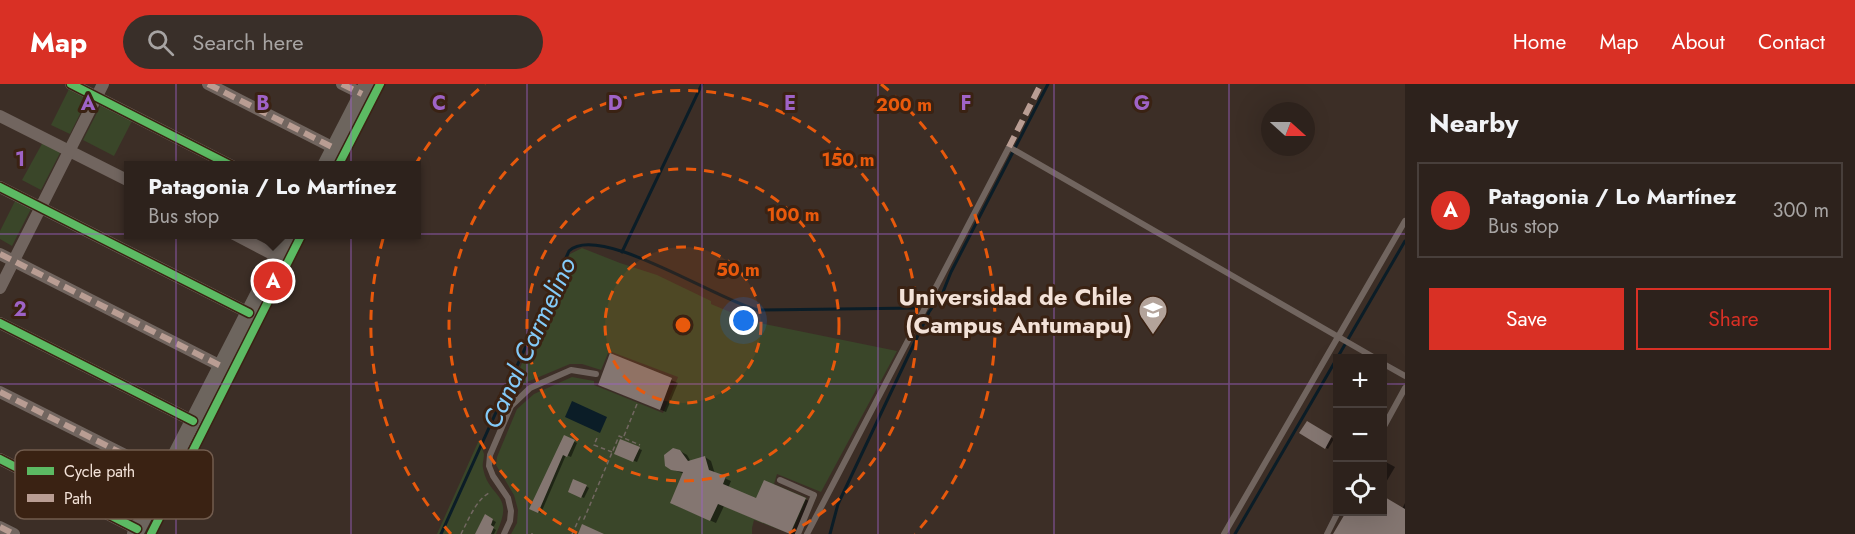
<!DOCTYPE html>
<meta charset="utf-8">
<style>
:root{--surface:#2d221c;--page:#392f29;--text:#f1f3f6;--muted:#a7a4a3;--line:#483f3b;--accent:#d93025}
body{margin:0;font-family:Jost,sans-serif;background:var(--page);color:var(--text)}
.controls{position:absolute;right:18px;bottom:18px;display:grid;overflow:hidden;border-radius:0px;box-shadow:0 6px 24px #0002}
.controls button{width:54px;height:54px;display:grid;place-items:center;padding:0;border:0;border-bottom:2px solid var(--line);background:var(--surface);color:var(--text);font:30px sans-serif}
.compass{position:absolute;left:1261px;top:18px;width:54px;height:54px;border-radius:50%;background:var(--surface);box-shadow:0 6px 24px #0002;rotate:111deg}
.you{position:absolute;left:744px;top:237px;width:21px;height:21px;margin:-15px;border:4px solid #fff;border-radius:50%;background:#1a73e8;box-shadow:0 0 0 9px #1a73e833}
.badge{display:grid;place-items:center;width:39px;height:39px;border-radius:50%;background:var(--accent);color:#fff;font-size:20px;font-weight:700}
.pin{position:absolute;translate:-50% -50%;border:3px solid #fff;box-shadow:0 2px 6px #0006}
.popup{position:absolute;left:124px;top:77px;width:297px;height:78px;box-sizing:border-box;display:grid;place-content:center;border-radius:0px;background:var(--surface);filter:drop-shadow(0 2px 4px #0005);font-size:20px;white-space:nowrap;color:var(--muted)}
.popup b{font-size:22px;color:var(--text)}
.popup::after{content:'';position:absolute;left:50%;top:100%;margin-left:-12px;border:12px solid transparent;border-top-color:var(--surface)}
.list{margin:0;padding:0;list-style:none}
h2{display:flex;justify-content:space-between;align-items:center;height:78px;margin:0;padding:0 24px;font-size:26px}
h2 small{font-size:20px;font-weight:400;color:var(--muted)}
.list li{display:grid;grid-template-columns:39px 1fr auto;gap:18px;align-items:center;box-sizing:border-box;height:96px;margin:0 12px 12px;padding:0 12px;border:2px solid var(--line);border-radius:0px}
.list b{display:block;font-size:22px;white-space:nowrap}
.list p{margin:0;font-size:20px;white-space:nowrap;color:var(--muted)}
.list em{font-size:20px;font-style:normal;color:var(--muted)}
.actions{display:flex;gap:12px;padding:18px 24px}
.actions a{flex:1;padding:14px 0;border:2px solid var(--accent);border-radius:0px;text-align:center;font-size:21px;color:var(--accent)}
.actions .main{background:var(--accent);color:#fff}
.icon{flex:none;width:33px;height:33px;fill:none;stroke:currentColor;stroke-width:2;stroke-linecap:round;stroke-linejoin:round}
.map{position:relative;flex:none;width:1405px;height:450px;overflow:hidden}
header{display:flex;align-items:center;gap:36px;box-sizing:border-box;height:84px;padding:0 30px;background:var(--accent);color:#fff}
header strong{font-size:28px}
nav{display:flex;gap:33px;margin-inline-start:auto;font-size:21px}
.search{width:420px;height:54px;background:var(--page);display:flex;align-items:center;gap:15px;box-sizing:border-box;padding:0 21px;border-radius:33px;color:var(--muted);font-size:22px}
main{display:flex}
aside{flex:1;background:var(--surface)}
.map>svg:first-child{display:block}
</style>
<header>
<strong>Map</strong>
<div class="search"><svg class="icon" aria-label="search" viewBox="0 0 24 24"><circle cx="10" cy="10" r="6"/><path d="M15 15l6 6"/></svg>Search here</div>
<nav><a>Home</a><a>Map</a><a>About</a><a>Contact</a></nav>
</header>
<main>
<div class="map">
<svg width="1405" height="450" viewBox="0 0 1405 450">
<rect width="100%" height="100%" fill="#3c2e26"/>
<!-- green -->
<g fill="#3a4629">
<polygon points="71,1 90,10 70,50 51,41"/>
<polygon points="102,19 133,35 114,72 83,56"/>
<polygon points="43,58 61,67 41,106 22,96"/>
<polygon points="16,115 32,123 12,162 0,155 0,147"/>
<polygon points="582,164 620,179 657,191 711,217 711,220 754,238 897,267 821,408 777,390 774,400 807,414 791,450 754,436 752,444 752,450 511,450 517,439 518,426 514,411 496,381 497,373 517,325 534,310 572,293 594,297 594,301 663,329 678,293 609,267 601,286 582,280 570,280 527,298 505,318 570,170"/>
<path d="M479,356C480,360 483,366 484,370C484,375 482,380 483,384C489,416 516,408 496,450H437Z"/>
</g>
<!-- water -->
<polygon fill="#0b1d27" points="572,317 607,333 600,349 565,333"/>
<!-- shadow -->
<g fill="#0007">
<polygon points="611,271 678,299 666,328 606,304"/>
<polygon points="1307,339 1334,355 1328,365 1301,348"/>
<polygon points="565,353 577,359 571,373 566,371 541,429 531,425"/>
<polygon points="639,365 642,366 637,378 619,371"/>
<polygon points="680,367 687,371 691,378 705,373 711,377 715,390 731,397 728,404 757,416 805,415 811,418 798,450 791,450 724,422 716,439 677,422 684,390 672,385"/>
<polygon points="1382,376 1395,383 1382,405"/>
<polygon points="586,402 589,404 584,414 569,407"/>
<polygon points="1382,414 1402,425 1405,419 1405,450 1335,450 1348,428 1382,428"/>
<polygon points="486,432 496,438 493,444 496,446 494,450 476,450"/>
</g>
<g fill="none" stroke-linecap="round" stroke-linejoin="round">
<!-- stream -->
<g stroke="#0b1d27" stroke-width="3">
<polyline points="622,168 702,0"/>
<path d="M441,450L569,167C599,138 720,218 758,226L917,224"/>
<polyline points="830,450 838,420 929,228 943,208 951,188 1048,0"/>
<polyline points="1235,450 1405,157"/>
</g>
</g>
<!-- building -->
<g fill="#847671">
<polygon points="610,269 672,294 660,326 598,301"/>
<polygon points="1307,337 1332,352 1325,365 1299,349"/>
<polygon points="564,351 575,356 567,373 563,371 538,429 529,425"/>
<polygon points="620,355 640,363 633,378 614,370"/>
<polygon points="673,364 680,366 688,377 705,372 709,386 726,392 723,400 756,414 764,396 806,414 790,450 718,420 710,437 670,419 683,388 671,386 665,382 664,371"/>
<polygon points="573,395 587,401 581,414 568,408"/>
<polygon points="1383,412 1405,425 1405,450 1333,450 1346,428 1383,428"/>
<polygon points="485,430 493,435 491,441 494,443 491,450 475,450"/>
<polygon points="582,440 604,450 578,450"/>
</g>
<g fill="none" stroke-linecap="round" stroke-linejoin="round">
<!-- path -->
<g stroke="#726761" stroke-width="1.5" stroke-dasharray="4.5 3" stroke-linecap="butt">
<polyline points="624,352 637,320"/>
<polyline points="597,354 594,361 612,368"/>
<path d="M461,450C469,435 476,415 491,408"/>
<polyline points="531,450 533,450"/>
<polyline points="572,450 580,433 584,435 619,352 640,361"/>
</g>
<!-- service -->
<g stroke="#71655f" stroke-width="6">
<polyline points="1382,279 1405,292"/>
<polyline points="1382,346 1405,304"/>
<polyline points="780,396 814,411 798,450"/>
<polyline points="504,450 510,437 511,427 508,414 493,392 489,382 490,371 511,322 530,304 571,286 596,290"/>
<polyline points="807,450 1009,63 1375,274"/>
<polyline points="1224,450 1405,137"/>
<polyline points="1327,450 1338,428"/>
</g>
<!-- minor -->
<g stroke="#71655f" stroke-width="12">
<polyline points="71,0 232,82"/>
<polyline points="208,0 334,64"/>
<polyline points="342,0 362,10"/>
<polyline points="0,32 129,97"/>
<polyline points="0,103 249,229"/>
<polyline points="234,150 278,173"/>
<polyline points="0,170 221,282"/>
<polyline points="0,204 103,0"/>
<polyline points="0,239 193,337"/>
<polyline points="0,308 165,391"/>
<polyline points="0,375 137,445"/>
<polyline points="0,443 14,450"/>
</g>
<!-- secondary -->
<g stroke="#6d655e" stroke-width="16">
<polyline points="325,82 367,0"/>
<polyline points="135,450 289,150"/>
</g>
<!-- quiet -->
<g stroke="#b99d93" stroke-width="6" stroke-dasharray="12 6" stroke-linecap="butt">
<polyline points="208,0 334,64"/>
<polyline points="342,0 362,10"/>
<polyline points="1009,63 1041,0"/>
<polyline points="0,170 221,282"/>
<polyline points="0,308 165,391"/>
<polyline points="0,443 14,450"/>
</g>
<!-- cycleway casing -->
<g stroke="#3a2213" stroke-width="11">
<g id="cycleway">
<polyline points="71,0 232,82"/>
<polyline points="338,82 380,0"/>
<polyline points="0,103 249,229"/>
<polyline points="0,239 193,337"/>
<polyline points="0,375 137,445"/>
<polyline points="151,450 302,150"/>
</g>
</g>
<!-- cycleway -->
<use href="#cycleway" stroke="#5cba63" stroke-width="8"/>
</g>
<!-- grid -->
<path fill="none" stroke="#9f63c6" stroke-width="1.5" stroke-opacity="0.55" d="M176,0V450M351,0V450M527,0V450M702,0V450M878,0V450M1054,0V450M1229,0V450M0,150H1405M0,300H1338M1382,300H1405"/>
<!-- distance rings -->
<circle cx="683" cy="241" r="78" fill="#e8590c" fill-opacity=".12"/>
<g fill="none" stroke="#e8590c" stroke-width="3" stroke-dasharray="10 8">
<circle cx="683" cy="241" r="78"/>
<circle cx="683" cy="241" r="156"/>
<path d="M577 449A234 234 0 1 1 789 449"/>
<path d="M451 450A312 312 0 0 1 485 0M881 0A312 312 0 0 1 915 450"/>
</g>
<!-- icons -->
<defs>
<g id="university-pin" transform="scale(1.5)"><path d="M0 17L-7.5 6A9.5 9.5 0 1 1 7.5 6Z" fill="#b3a39a" stroke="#3a2213"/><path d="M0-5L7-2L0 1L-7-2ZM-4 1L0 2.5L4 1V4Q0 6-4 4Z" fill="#fff"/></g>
</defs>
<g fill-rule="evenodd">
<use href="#university-pin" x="1153" y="226"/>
</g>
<g text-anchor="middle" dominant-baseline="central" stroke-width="6" stroke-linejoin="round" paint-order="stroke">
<!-- poi labels -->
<g font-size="24" font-weight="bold" fill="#f3e2d8" stroke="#3a2213" text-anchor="end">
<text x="1132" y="212">Universidad de Chile<tspan x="1132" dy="28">(Campus Antumapu)</tspan></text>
</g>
<!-- water labels -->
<g font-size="26" font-style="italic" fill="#84cbf9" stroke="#3a2213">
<text transform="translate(529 259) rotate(-65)">Canal Carmelino</text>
</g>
</g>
<!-- legend -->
<rect x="15" y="366" width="198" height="69" rx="9" fill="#3a2213" stroke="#725c4e" stroke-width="1.5"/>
<rect x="27" y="383" width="27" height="8" fill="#5cba63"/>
<rect x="27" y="410" width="27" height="8" fill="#b99d93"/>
<g font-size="16" fill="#f3e2d8">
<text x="64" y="393">Cycle path</text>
<text x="64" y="420">Path</text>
</g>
<g font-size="20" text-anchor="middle" font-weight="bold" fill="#9f63c6" stroke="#3a2213" stroke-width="6" stroke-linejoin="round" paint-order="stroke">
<text x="88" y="26">A</text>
<text x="263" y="26">B</text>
<text x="439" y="26">C</text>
<text x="615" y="26">D</text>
<text x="790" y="26">E</text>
<text x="966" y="26">F</text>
<text x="1142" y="26">G</text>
<text x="20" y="82">1</text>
<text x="20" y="232">2</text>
</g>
<circle cx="683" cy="241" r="9" fill="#e8590c" stroke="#3a2213" stroke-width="3"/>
<g font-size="18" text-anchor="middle" font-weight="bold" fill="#e8590c" stroke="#3a2213" stroke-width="6" stroke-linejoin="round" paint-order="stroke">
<text x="904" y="27">200 m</text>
<text x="848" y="82">150 m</text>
<text x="793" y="137">100 m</text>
<text x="738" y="192">50 m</text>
</g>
</svg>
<div class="controls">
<button>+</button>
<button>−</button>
<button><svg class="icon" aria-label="locate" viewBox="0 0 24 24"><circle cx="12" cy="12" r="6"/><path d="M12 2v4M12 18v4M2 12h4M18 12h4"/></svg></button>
</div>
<svg class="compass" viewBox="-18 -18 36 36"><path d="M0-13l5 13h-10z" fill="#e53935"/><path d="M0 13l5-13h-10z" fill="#a7a4a3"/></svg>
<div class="you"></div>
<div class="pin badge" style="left:273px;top:197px">A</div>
<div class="popup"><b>Patagonia / Lo Martínez</b>Bus stop</div>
</div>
<aside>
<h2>Nearby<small></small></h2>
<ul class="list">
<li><span class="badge">A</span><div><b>Patagonia / Lo Martínez</b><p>Bus stop</p></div><em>300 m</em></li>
</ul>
<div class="actions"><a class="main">Save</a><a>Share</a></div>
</aside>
</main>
